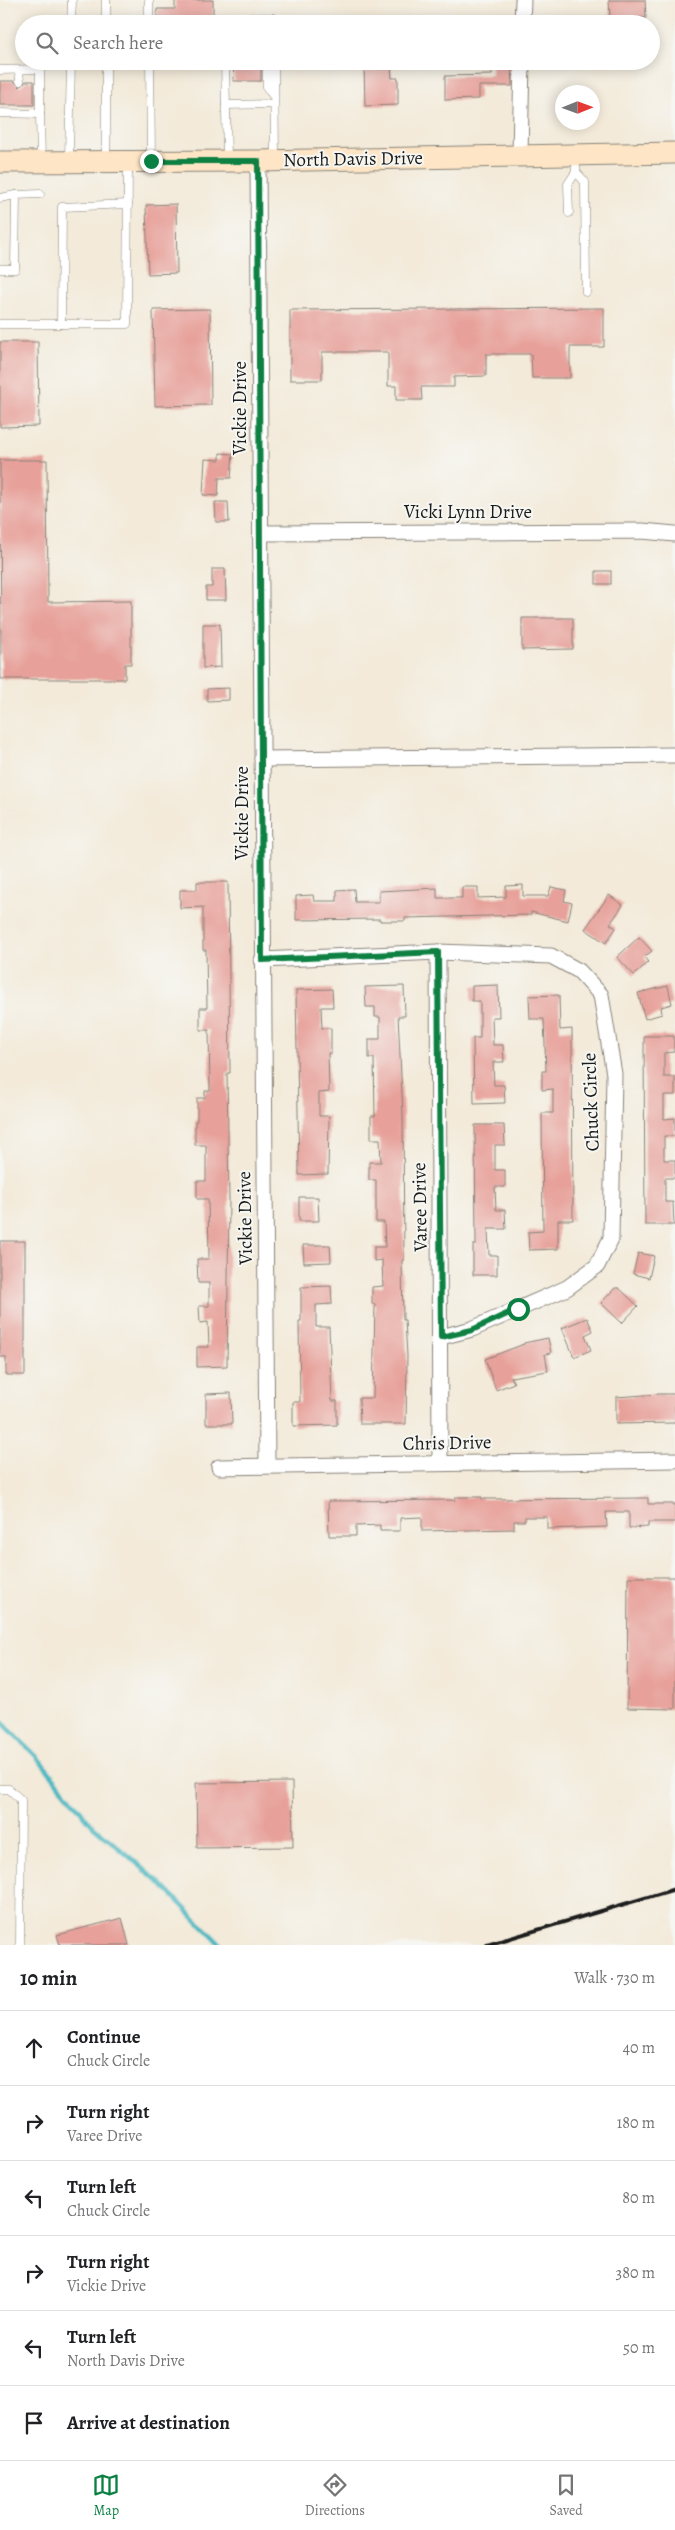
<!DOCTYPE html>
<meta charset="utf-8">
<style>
:root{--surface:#fff;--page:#f2f2f2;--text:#202124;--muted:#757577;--line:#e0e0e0;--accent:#0b8043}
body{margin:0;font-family:Alegreya,serif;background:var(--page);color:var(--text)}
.compass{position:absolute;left:555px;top:85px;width:45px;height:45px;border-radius:50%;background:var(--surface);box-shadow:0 2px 12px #0003;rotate:89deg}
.stop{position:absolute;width:15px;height:15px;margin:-11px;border:4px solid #0b8043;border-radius:50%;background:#fff}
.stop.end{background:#0b8043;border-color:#fff;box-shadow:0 1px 5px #0008}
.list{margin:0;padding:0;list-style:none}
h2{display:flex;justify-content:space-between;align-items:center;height:65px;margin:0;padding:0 20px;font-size:21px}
h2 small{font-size:16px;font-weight:400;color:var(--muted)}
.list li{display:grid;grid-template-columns:32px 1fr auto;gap:15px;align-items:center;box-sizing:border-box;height:75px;padding:0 20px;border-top:1px solid var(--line)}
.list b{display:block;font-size:19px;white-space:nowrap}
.list p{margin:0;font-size:16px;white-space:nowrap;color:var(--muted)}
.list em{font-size:16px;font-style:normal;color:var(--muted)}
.icon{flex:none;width:28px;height:28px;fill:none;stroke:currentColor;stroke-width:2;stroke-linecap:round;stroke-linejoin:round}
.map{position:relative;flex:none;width:675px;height:1945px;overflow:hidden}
.search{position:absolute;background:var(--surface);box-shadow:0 2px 12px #0003;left:15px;right:15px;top:15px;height:55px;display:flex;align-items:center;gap:12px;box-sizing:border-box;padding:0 18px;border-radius:28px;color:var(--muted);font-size:19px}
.sheet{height:515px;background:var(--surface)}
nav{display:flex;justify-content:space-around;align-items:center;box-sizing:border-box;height:70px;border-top:1px solid var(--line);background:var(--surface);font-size:14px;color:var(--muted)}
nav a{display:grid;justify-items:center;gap:2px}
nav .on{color:var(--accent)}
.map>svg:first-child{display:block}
</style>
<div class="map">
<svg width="675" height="1945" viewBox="0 0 675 1945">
<rect width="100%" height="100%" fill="#f6f6f2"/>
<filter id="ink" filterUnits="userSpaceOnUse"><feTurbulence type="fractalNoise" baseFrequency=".02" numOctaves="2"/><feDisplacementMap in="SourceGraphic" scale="10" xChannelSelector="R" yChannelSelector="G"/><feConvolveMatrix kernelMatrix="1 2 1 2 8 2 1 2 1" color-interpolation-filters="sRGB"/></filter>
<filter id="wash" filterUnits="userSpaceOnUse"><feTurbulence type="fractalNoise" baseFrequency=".0096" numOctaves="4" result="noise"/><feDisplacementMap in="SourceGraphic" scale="20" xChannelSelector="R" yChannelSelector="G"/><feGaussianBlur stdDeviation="1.12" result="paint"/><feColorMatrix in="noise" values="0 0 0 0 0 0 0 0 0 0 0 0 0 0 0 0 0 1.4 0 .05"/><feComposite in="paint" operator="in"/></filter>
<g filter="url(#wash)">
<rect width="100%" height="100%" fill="#f3ead9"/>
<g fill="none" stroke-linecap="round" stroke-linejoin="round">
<!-- stream -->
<polyline stroke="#4ab8c2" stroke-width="4.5" points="0,1720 38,1758 93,1826 158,1881 221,1945"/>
</g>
<g id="blocks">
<!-- building -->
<g fill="#e7a09a">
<polygon points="175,0 213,0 213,24 157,24 157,9 175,9"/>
<polygon points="609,0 645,0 646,18 610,18"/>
<polygon points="233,61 261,61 261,81 234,81"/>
<polygon points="492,61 511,61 512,86 479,86 479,99 445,100 445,76 492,75"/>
<polygon points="391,65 392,78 398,78 398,105 365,106 364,66"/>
<polygon points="0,81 14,81 20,87 26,81 34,81 34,105 0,105"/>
<polygon points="176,204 177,273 148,274 146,205"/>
<polygon points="604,308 604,347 570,347 570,378 532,378 531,354 486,354 486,376 454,377 454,387 421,387 422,400 396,400 396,386 388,386 388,352 322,352 322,380 290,380 290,310"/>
<polygon points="210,309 211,405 155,406 153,310"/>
<polygon points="0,342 38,342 39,426 0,427"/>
<polygon points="220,453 233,454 231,478 219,478 218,496 203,495 205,459 220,460"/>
<polygon points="0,460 47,460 48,602 131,601 131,664 125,664 125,679 1,679"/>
<polygon points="215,502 228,502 229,522 216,522"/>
<polygon points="212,569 225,569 226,600 206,600 206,587 212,587"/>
<rect x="596" y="571" width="15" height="13"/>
<polygon points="522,618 573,618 573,649 522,650"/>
<polygon points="203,624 220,624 221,667 203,668"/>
<polygon points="229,688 229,700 207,701 207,689"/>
<polygon points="197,882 228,882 230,1073 227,1073 229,1199 227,1366 197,1367 197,1347 209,1347 208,1322 200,1323 199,1306 209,1306 209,1283 198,1283 197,1259 209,1259 208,1199 197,1199 197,1181 206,1181 206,1145 195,1145 195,1121 197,1121 197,1098 205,1098 205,1091 210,1091 209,1030 200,1030 200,1008 207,1008 206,950 203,950 203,907 180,908 180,890 197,890"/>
<polygon points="523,885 523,896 548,896 551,887 566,890 564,901 572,903 568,921 531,912 531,915 405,918 405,921 380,921 380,919 296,920 296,896 313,895 314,901 337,901 337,890 354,889 355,902 379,902 379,891 437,888 437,898 462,898 462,887 478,887 478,898 506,897 506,886"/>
<polygon points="609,895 623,905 610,924 616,928 606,943 585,929"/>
<polygon points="639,937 652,951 644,957 648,962 634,975 617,957"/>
<polygon points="498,985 499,1017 492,1017 493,1045 503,1045 504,1062 493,1062 494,1085 504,1085 505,1103 474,1104 473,1038 480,1038 480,1001 472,1001 472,986"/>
<polygon points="404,986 405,1016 398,1016 403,1115 404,1260 402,1260 403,1320 405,1320 407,1356 406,1424 360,1424 359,1398 373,1398 375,1304 372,1304 372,1287 383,1286 382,1260 374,1261 374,1247 385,1247 384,1222 376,1222 376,1180 369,1180 369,1162 381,1162 380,1139 371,1139 371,1116 375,1116 374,1058 369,1058 369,1039 380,1039 380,1017 375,1017 375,1007 366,1007 365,987"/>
<polygon points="668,986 672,1004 661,1007 662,1014 645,1019 638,993"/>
<polygon points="332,989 333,1007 321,1007 322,1028 331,1028 331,1053 328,1053 329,1092 319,1093 319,1116 329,1116 328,1174 299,1175 296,990"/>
<polygon points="559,995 560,1030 572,1029 573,1220 558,1220 558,1249 529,1250 528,1232 543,1231 542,1113 553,1113 553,1089 542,1090 542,1071 546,1071 544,1019 530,1019 529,996"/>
<polygon points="644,1036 674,1036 674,1052 664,1053 664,1077 675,1077 675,1095 664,1095 664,1119 675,1118 675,1136 664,1136 664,1160 675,1160 675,1178 665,1178 665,1202 673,1202 674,1225 645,1225"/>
<polygon points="475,1125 504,1125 505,1145 495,1145 495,1170 505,1170 505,1187 495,1187 496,1210 505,1210 506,1229 488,1229 489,1255 497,1255 497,1275 473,1275 473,1245 476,1245"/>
<polygon points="299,1197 318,1197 319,1221 299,1221"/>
<polygon points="0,1241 25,1241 25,1375 6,1375 6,1357 0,1357"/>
<polygon points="303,1245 330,1245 331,1262 304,1263"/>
<polygon points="638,1253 654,1256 649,1278 633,1274"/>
<polygon points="331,1286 332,1304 316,1305 316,1327 329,1327 332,1401 337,1401 337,1425 293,1426 293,1402 300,1402 299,1321 301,1321 301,1287"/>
<polygon points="615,1288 619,1288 638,1306 622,1323 601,1303"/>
<polygon points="587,1318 593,1331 585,1335 591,1350 574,1357 562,1328"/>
<polygon points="548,1338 551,1353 545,1354 548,1371 511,1377 514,1383 496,1390 485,1359 524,1344 524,1343"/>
<polygon points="231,1393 232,1424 206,1424 206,1394"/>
<polygon points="659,1394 675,1394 675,1423 616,1424 616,1397"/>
<polygon points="455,1497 482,1497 482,1499 648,1498 648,1504 675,1504 675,1522 648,1522 648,1527 629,1528 629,1512 606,1512 607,1527 547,1529 547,1517 525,1517 525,1521 514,1521 514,1529 422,1531 422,1517 400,1518 400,1531 380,1531 380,1525 356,1526 356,1536 329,1536 328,1501 455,1500"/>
<polygon points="628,1577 675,1577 675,1709 627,1708"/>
<polygon points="292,1782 293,1847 197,1848 196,1783"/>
<polygon points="122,1918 129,1945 60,1945 57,1935"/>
</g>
</g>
</g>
<g filter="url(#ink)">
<use href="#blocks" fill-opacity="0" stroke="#88837a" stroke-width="1"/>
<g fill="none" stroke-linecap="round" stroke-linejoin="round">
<!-- service casing -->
<g stroke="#88837a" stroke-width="9">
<g id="service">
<polyline points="149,0 149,24"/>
<polyline points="71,24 72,0"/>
<polyline points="106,24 106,0"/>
<polyline points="225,24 225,18 273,18 273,24"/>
<polyline points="150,61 151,159"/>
<polyline points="225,61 227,159"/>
<polyline points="267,61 267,88 274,97"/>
<polyline points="274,61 275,158"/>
<polyline points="0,70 40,69 40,114"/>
<polyline points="19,70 20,81"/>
<polyline points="226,105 274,104"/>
<polyline points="0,113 40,114 41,161"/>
<polyline points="69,159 71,61"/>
<polyline points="106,159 106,61"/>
<polyline points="576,172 585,182 586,292"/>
<polyline points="0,198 16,195"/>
<polyline points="569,213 568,184 576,172 576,167"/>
<polyline points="0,269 15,269 16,195 40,194"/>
<polyline points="0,324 127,324 128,163"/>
<polyline points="61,324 62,207 128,204"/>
<polyline points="0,1789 9,1789 21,1800 20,1945"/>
</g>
</g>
<!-- minor casing -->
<g stroke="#88837a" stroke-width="17">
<g id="minor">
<polyline points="522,24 523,0"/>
<polyline points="520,154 522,61"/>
<polyline points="258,161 267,1465"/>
<polyline points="261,533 642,531 675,534"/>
<polyline points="262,759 675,755"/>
<polyline points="438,952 440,1463"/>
<polyline points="262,960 438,952 551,956 579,971 601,995 614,1074 611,1238 597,1266 567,1288 472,1329 441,1337"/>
<polyline points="219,1467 675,1460"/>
</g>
</g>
<!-- secondary casing -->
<g stroke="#88837a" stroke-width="23">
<polyline id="secondary" points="0,162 258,161 675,153"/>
</g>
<!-- service -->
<use href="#service" stroke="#fff" stroke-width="8"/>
<!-- minor -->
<use href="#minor" stroke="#fff" stroke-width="15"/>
<!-- secondary -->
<use href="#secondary" stroke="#fde5c5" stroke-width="21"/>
<!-- rail -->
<polyline stroke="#1c1c1c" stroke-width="4" points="487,1945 675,1889"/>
</g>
</g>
<g fill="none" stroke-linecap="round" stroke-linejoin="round" filter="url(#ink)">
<!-- route -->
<polyline stroke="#0b8043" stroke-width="6" points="151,161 258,161 262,960 438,952 441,1337 472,1330 518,1309"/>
</g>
<g text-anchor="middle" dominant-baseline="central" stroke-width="4" stroke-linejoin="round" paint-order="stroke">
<!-- street labels -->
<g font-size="19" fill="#1c1c1c" stroke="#f6f6f2">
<text transform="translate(353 159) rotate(-1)">North Davis Drive</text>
<text transform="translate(240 408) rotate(-90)">Vickie Drive</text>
<text x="468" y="512">Vicki Lynn Drive</text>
<text transform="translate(242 813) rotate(-90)">Vickie Drive</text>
<text transform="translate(591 1102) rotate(-92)">Chuck Circle</text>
<text transform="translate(420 1207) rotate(-91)">Varee Drive</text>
<text transform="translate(245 1218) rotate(-91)">Vickie Drive</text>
<text transform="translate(447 1443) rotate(-1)">Chris Drive</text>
</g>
</g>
</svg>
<svg class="compass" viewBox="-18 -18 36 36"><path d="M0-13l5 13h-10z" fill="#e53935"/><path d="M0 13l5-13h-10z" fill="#757577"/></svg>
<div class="stop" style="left:518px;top:1309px"></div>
<div class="stop end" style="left:151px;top:161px"></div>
<div class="search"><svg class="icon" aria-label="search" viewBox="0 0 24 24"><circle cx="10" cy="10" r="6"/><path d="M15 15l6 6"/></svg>Search here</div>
</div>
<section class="sheet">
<h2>10 min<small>Walk · 730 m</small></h2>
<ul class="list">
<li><svg class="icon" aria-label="ahead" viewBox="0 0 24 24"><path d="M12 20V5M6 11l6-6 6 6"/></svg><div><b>Continue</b><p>Chuck Circle</p></div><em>40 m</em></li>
<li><svg class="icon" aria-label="right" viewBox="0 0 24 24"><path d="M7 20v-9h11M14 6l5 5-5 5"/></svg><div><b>Turn right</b><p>Varee Drive</p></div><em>180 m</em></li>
<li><svg class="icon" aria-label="left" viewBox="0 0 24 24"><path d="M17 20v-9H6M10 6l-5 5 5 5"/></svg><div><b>Turn left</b><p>Chuck Circle</p></div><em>80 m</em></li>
<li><svg class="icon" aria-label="right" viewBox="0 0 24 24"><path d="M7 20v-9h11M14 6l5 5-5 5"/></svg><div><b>Turn right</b><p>Vickie Drive</p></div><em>380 m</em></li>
<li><svg class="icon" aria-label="left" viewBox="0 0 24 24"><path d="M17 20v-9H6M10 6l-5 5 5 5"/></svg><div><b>Turn left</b><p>North Davis Drive</p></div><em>50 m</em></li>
<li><svg class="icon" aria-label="arrive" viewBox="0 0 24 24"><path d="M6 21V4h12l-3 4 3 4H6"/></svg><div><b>Arrive at destination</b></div></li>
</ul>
</section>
<nav>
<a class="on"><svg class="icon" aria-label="map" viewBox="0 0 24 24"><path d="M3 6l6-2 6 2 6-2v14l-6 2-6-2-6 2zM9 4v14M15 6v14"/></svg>Map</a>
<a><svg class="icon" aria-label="directions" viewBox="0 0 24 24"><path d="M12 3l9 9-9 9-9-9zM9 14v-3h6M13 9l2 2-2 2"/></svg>Directions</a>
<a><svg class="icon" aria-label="saved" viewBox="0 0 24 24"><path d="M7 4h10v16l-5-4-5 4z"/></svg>Saved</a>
</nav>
